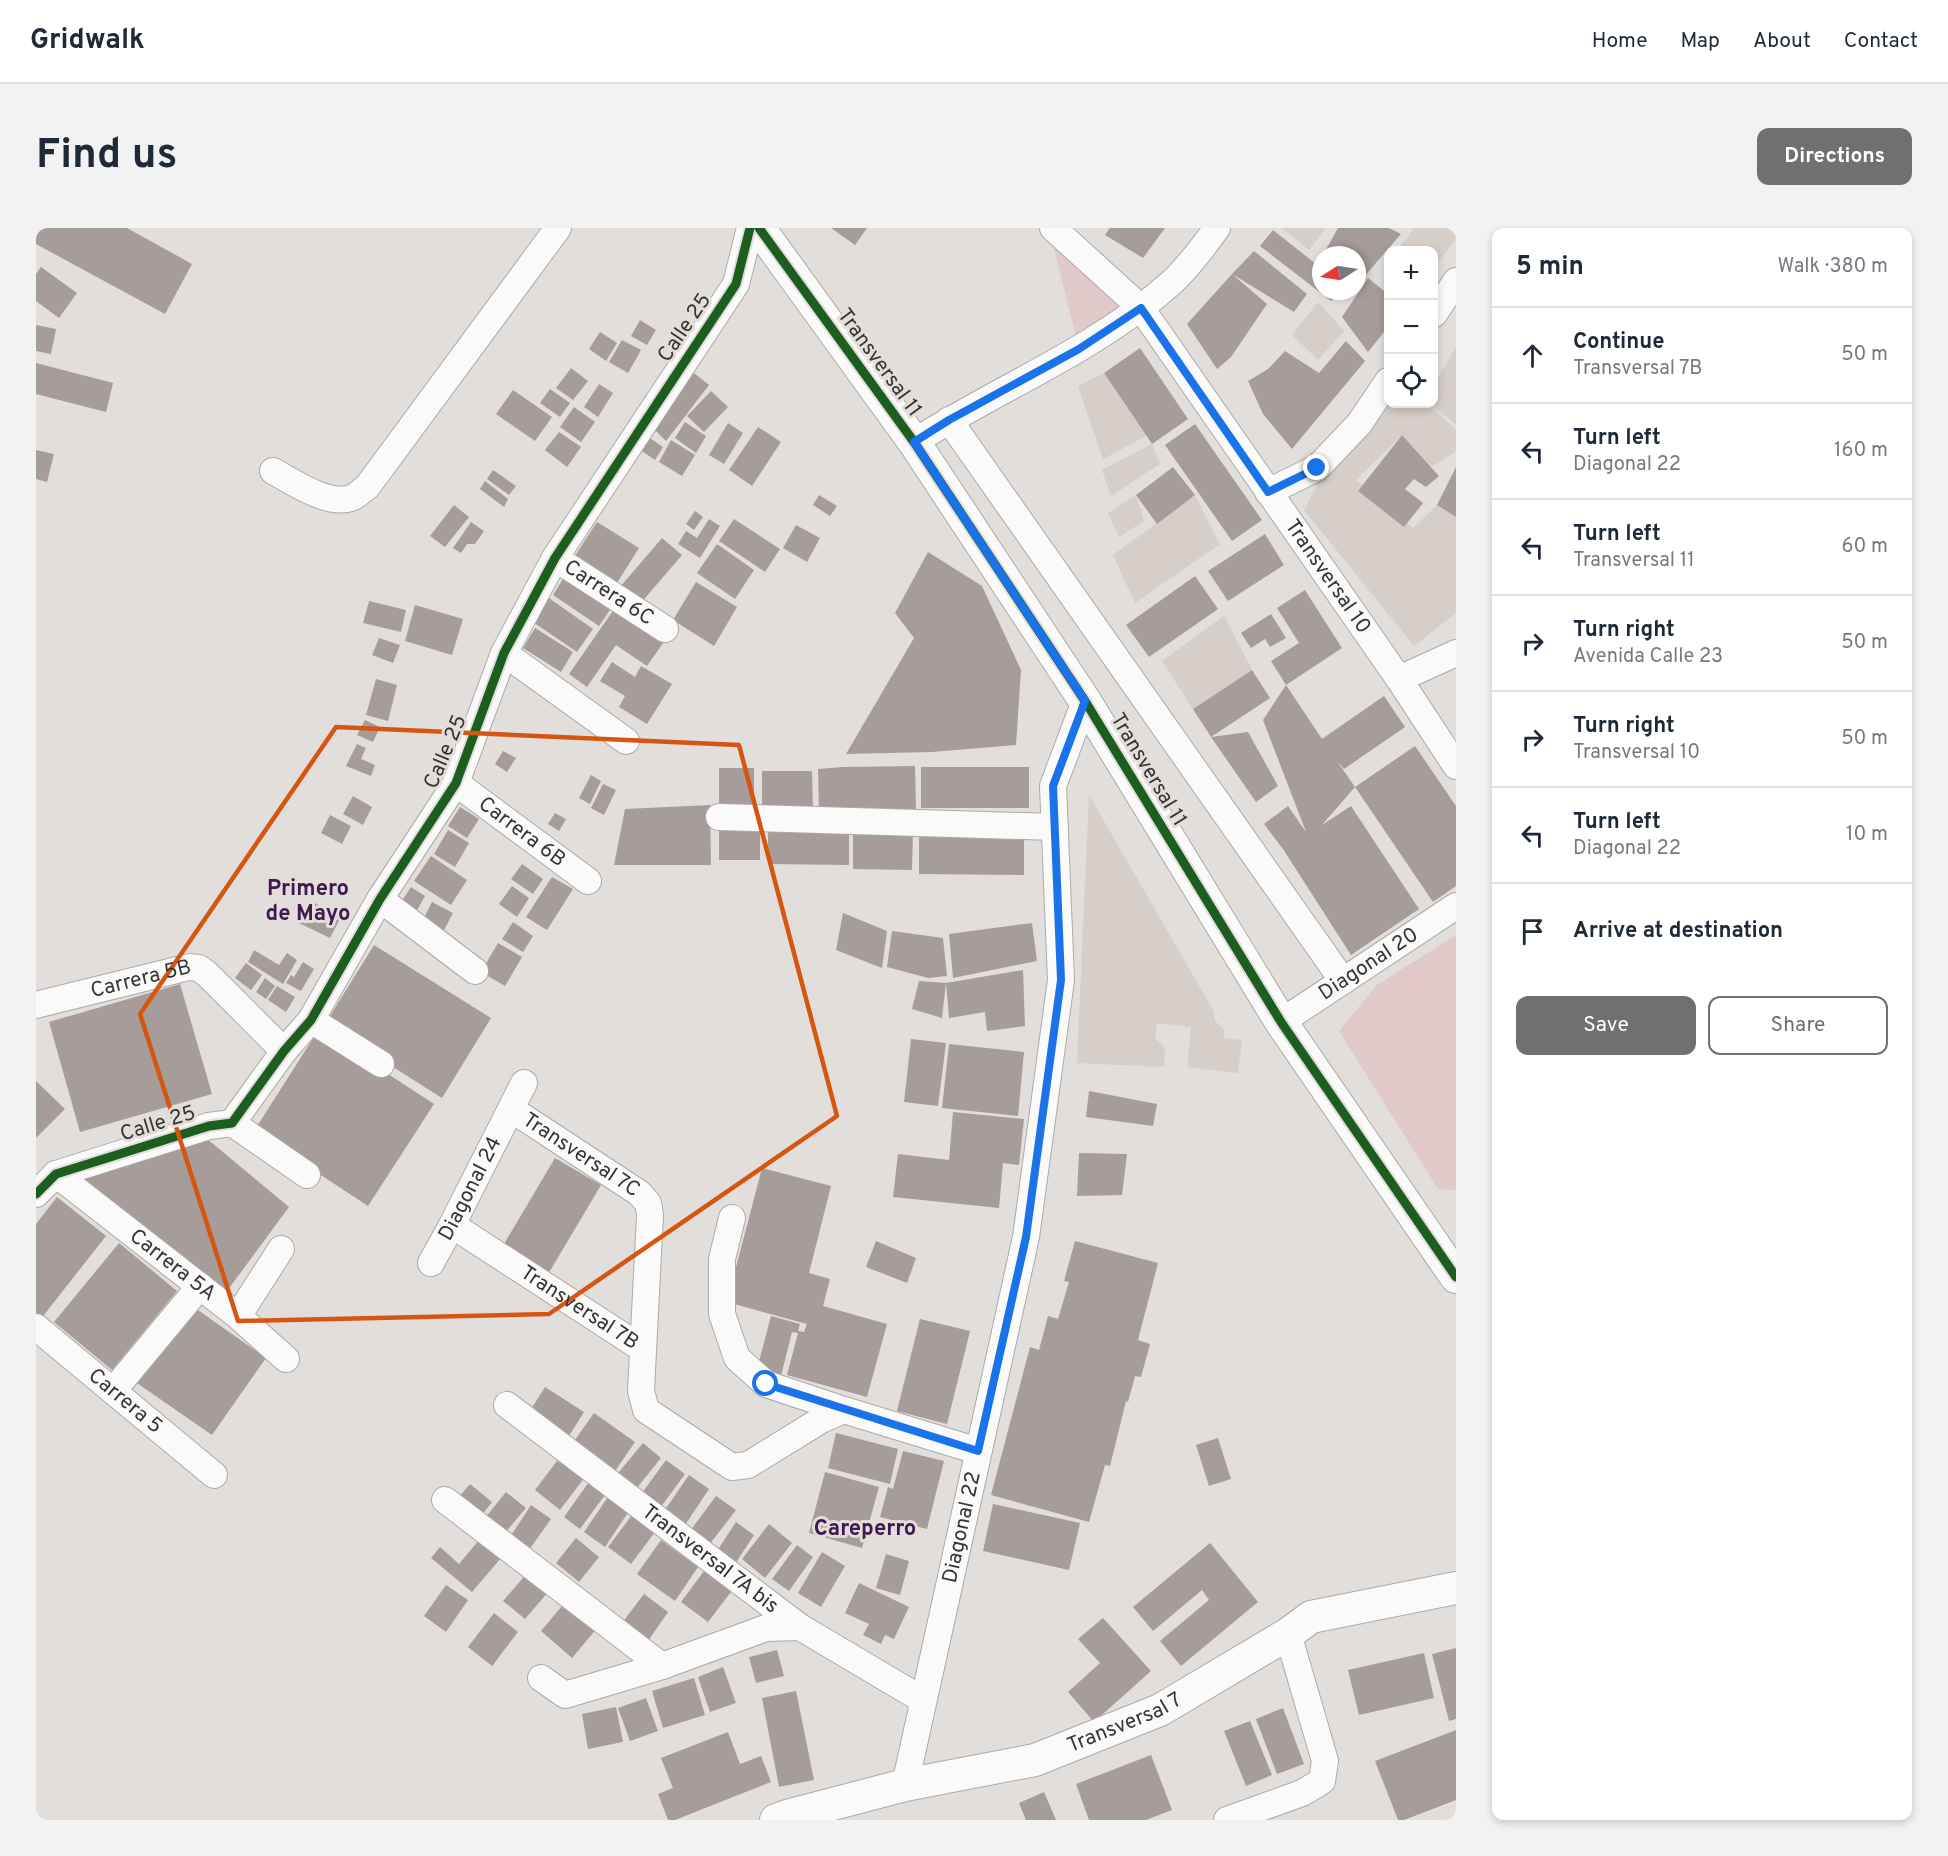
<!DOCTYPE html>
<meta charset="utf-8">
<style>
:root{--surface:#fff;--page:#f2f2f3;--text:#1f2937;--muted:#747a83;--line:#e0e1e3;--accent:#72706f}
body{margin:0;font-family:Overpass,sans-serif;background:var(--page);color:var(--text)}
.controls{position:absolute;right:18px;top:18px;display:grid;overflow:hidden;border-radius:12px;box-shadow:0 3px 9px #0003}
.controls button{width:54px;height:54px;display:grid;place-items:center;padding:0;border:0;border-bottom:2px solid var(--line);background:var(--surface);color:var(--text);font:30px sans-serif}
.compass{position:absolute;left:1276px;top:18px;width:54px;height:54px;border-radius:50%;background:var(--surface);box-shadow:0 3px 9px #0003;rotate:258deg}
.stop{position:absolute;width:18px;height:18px;margin:-14px;border:4px solid #1a73e8;border-radius:50%;background:#fff}
.stop.end{background:#1a73e8;border-color:#fff;box-shadow:0 2px 6px #0008}
.list{margin:0;padding:0;list-style:none}
h2{display:flex;justify-content:space-between;align-items:center;height:78px;margin:0;padding:0 24px;font-size:26px}
h2 small{font-size:20px;font-weight:400;color:var(--muted)}
.list li{display:grid;grid-template-columns:39px 1fr auto;gap:18px;align-items:center;box-sizing:border-box;height:96px;padding:0 24px;border-top:2px solid var(--line)}
.list b{display:block;font-size:22px;white-space:nowrap}
.list p{margin:0;font-size:20px;white-space:nowrap;color:var(--muted)}
.list em{font-size:20px;font-style:normal;color:var(--muted)}
.actions{display:flex;gap:12px;padding:18px 24px}
.actions a{flex:1;padding:14px 0;border:2px solid var(--accent);border-radius:12px;text-align:center;font-size:21px;color:var(--accent)}
.actions .main{background:var(--accent);color:#fff}
.icon{flex:none;width:33px;height:33px;fill:none;stroke:currentColor;stroke-width:2;stroke-linecap:round;stroke-linejoin:round}
.map{position:relative;flex:none;width:1420px;height:1592px;overflow:hidden;border-radius:12px}
header{display:flex;align-items:center;gap:36px;box-sizing:border-box;height:84px;padding:0 30px;background:var(--surface);border-bottom:2px solid var(--line)}
header strong{font-size:28px}
nav{display:flex;gap:33px;margin-inline-start:auto;font-size:21px}
.intro{display:flex;align-items:center;justify-content:space-between;box-sizing:border-box;height:144px;padding:0 36px}
h1{margin:0;font-size:42px}
.button{padding:15px 27px;border-radius:12px;background:var(--accent);color:#fff;font-size:21px;font-weight:700}
main{display:flex;gap:36px;padding:0 36px}
aside{flex:1;background:var(--surface);border-radius:12px;box-shadow:0 3px 9px #0003}
.map>svg:first-child{display:block}
</style>
<header>
<strong>Gridwalk</strong>
<nav><a>Home</a><a>Map</a><a>About</a><a>Contact</a></nav>
</header>
<div class="intro"><h1>Find us</h1><a class="button">Directions</a></div>
<main>
<div class="map">
<svg width="1420" height="1592" viewBox="0 0 1420 1592">
<rect width="100%" height="100%" fill="#e1dedc"/>
<!-- built -->
<g fill="#d6cec9">
<polygon points="1246,0 1290,0 1273,22"/>
<polygon points="1378,0 1420,0 1420,10 1398,40 1398,22 1362,22"/>
<polygon points="1282,74 1308,103 1282,132 1256,107"/>
<polygon points="1420,119 1420,196 1394,177 1420,202 1420,223 1396,239 1366,207 1320,252 1377,300 1401,277 1420,289 1420,385 1378,418 1268,282 1295,231 1352,151 1352,176 1398,176 1398,156"/>
<polygon points="1068,145 1110,208 1067,231 1042,158"/>
<polygon points="1116,216 1124,236 1075,268 1066,242"/>
<polygon points="1100,267 1108,293 1083,309 1072,285"/>
<polygon points="1159,267 1184,316 1099,375 1077,327"/>
<polygon points="1188,388 1216,442 1157,481 1126,433"/>
<polygon points="1053,567 1177,782 1179,793 1188,801 1188,810 1206,812 1202,845 1151,839 1155,799 1121,795 1119,810 1129,820 1128,839 1041,835"/>
</g>
<!-- green -->
<g fill="#e0c9c8">
<polygon points="1013,0 1105,80 1043,121"/>
<polygon points="1420,707 1420,962 1402,961 1303,803 1341,757"/>
</g>
<!-- building -->
<g fill="#a69d9a">
<polygon points="0,0 91,0 156,36 129,86 0,16"/>
<polygon points="795,0 831,0 819,17"/>
<polygon points="1074,0 1129,0 1107,30 1069,7"/>
<polygon points="1302,0 1353,0 1365,6 1321,57 1321,27 1287,27"/>
<polygon points="1237,2 1285,40 1285,63 1306,63 1295,73 1224,18"/>
<polygon points="1218,23 1271,66 1258,84 1196,46 1231,76 1195,129 1181,141 1151,96 1196,46"/>
<polygon points="5,39 41,65 23,90 0,73 0,46"/>
<polygon points="1332,50 1352,66 1352,99 1332,124 1306,89"/>
<polygon points="604,92 620,102 611,117 595,108"/>
<polygon points="0,97 20,101 15,126 0,123"/>
<polygon points="564,104 581,115 570,133 553,121"/>
<polygon points="586,112 605,122 592,145 573,134"/>
<polygon points="1310,113 1329,133 1256,221 1227,186 1212,153 1232,141 1249,123 1283,145"/>
<polygon points="1104,120 1152,191 1116,216 1068,145"/>
<polygon points="0,135 77,155 70,184 0,166"/>
<polygon points="535,140 552,153 537,172 520,160"/>
<polygon points="658,145 673,157 630,213 618,201"/>
<polygon points="563,156 577,165 562,189 548,179"/>
<polygon points="514,161 534,175 524,189 504,175"/>
<polygon points="477,162 516,189 499,213 460,186"/>
<polygon points="675,163 692,179 668,204 651,188"/>
<polygon points="538,179 559,194 545,214 524,199"/>
<polygon points="649,194 670,208 660,225 639,210"/>
<polygon points="692,195 707,205 688,236 673,227"/>
<polygon points="1159,196 1226,292 1196,313 1129,217"/>
<polygon points="722,199 745,214 716,258 693,242"/>
<polygon points="523,204 545,219 531,239 509,222"/>
<polygon points="608,206 627,219 619,232 600,219"/>
<polygon points="1366,207 1403,248 1390,259 1378,251 1369,261 1387,275 1368,299 1322,263"/>
<polygon points="635,212 659,227 646,248 623,234"/>
<polygon points="0,222 18,226 11,254 0,251"/>
<polygon points="1137,239 1159,267 1121,296 1100,267"/>
<polygon points="1420,239 1420,289 1401,277"/>
<polygon points="457,242 480,258 473,267 451,251"/>
<polygon points="449,253 472,271 468,279 444,261"/>
<polygon points="783,267 801,278 794,288 777,277"/>
<polygon points="418,277 433,289 409,319 394,308"/>
<polygon points="659,283 667,289 658,302 650,296"/>
<polygon points="673,291 684,298 664,330 642,316 650,303 661,310"/>
<polygon points="698,291 744,321 729,344 683,313"/>
<polygon points="435,294 448,303 439,316 431,316 425,325 417,320"/>
<polygon points="561,294 603,320 579,358 537,331"/>
<polygon points="760,297 784,310 771,334 747,320"/>
<polygon points="1229,306 1248,337 1192,373 1172,343"/>
<polygon points="626,310 646,327 604,376 584,359"/>
<polygon points="681,316 718,342 699,371 661,345"/>
<polygon points="892,324 946,358 985,442 980,517 896,524 810,526 878,410 859,385"/>
<polygon points="529,348 576,379 563,398 517,367"/>
<polygon points="1159,348 1182,381 1113,429 1090,397"/>
<polygon points="660,354 701,379 678,418 637,392"/>
<polygon points="1269,362 1306,420 1250,457 1235,433 1263,415 1241,380"/>
<polygon points="513,370 557,401 541,424 497,394"/>
<polygon points="333,373 370,382 365,404 327,395"/>
<polygon points="379,377 427,391 416,427 369,413"/>
<polygon points="581,377 630,411 611,438 580,417 551,459 533,446"/>
<polygon points="1235,386 1250,410 1234,419 1229,411 1215,420 1205,405"/>
<polygon points="499,400 537,424 525,444 487,420"/>
<polygon points="343,410 364,417 357,435 336,427"/>
<polygon points="576,434 599,449 605,438 636,456 611,496 583,479 589,468 564,453"/>
<polygon points="1216,442 1234,470 1175,509 1157,481"/>
<polygon points="340,451 361,457 352,493 330,487"/>
<polygon points="1250,457 1286,511 1348,468 1369,499 1308,541 1301,533 1319,559 1379,518 1420,578 1420,658 1397,674 1319,559 1286,597 1315,578 1383,681 1315,727 1247,621 1228,596 1252,578 1270,604 1227,492"/>
<polygon points="329,492 344,499 337,514 321,507"/>
<polygon points="1212,504 1242,558 1220,574 1175,509"/>
<polygon points="321,516 330,520 325,531 339,537 335,548 310,538"/>
<polygon points="467,523 480,530 471,544 459,536"/>
<polygon points="879,538 880,581 783,584 782,541 807,539"/>
<rect x="885" y="539" width="108" height="41"/>
<rect x="683" y="540" width="35" height="42"/>
<polygon points="726,543 776,543 777,583 726,583"/>
<polygon points="555,547 565,553 554,576 543,570"/>
<polygon points="567,556 580,562 568,587 555,580"/>
<polygon points="317,568 336,579 327,597 307,586"/>
<polygon points="674,577 675,637 578,637 589,581"/>
<polygon points="424,579 443,591 431,610 412,598"/>
<polygon points="519,585 530,591 523,603 512,596"/>
<polygon points="294,587 315,598 306,616 285,605"/>
<polygon points="683,596 724,597 724,632 683,632"/>
<polygon points="732,597 813,599 813,637 732,636"/>
<polygon points="817,601 877,602 876,642 817,641"/>
<polygon points="412,602 433,615 419,639 398,626"/>
<polygon points="883,603 988,604 988,647 883,646"/>
<polygon points="395,628 431,652 415,677 378,653"/>
<polygon points="486,636 507,651 497,666 475,651"/>
<polygon points="516,649 537,661 511,702 490,689"/>
<polygon points="476,658 493,670 481,689 463,676"/>
<polygon points="375,659 389,668 380,684 365,674"/>
<polygon points="275,673 305,689 294,710 263,695"/>
<polygon points="396,674 417,685 406,706 385,696"/>
<polygon points="807,685 851,703 846,740 800,722"/>
<polygon points="477,694 497,708 487,724 466,711"/>
<polygon points="996,695 1001,733 917,750 913,706"/>
<polygon points="856,703 907,710 911,748 892,750 851,739"/>
<polygon points="462,715 486,729 469,758 445,744"/>
<polygon points="338,717 455,790 406,870 289,796"/>
<polygon points="218,722 243,737 251,725 261,732 247,756 212,734"/>
<polygon points="267,734 278,741 265,763 250,755 255,747 258,749"/>
<polygon points="210,735 226,747 215,762 199,750"/>
<polygon points="987,742 989,798 951,803 949,784 913,790 910,755"/>
<polygon points="229,750 239,758 230,771 220,764"/>
<polygon points="883,753 910,755 906,790 876,781"/>
<polygon points="144,756 176,866 44,904 13,794"/>
<polygon points="241,758 259,769 250,784 232,772"/>
<polygon points="283,801 398,876 332,978 218,903"/>
<polygon points="875,811 910,815 902,878 868,874"/>
<polygon points="913,816 988,824 982,888 906,880"/>
<polygon points="0,853 29,881 0,910"/>
<polygon points="1053,863 1121,876 1117,898 1050,889"/>
<polygon points="917,884 988,891 983,937 967,935 963,980 857,969 862,926 913,932"/>
<polygon points="170,910 253,979 188,1067 42,949"/>
<polygon points="1043,925 1091,926 1086,967 1041,968"/>
<polygon points="519,930 565,957 511,1048 465,1021"/>
<polygon points="726,940 795,958 773,1045 794,1051 787,1078 851,1096 831,1169 751,1147 762,1105 756,1104 745,1148 721,1141 735,1088 764,1096 762,1103 768,1104 771,1096 691,1074"/>
<polygon points="21,969 70,1008 4,1092 0,1089 0,996"/>
<polygon points="840,1013 880,1030 871,1055 830,1039"/>
<polygon points="1039,1013 1122,1035 1102,1112 1114,1116 1105,1149 1099,1148 1092,1174 1090,1173 1074,1238 1069,1237 1053,1294 955,1267 994,1119 1003,1122 1012,1088 1022,1091 1033,1054 1028,1053"/>
<polygon points="83,1015 141,1063 76,1142 18,1094"/>
<polygon points="152,1075 230,1130 176,1207 98,1153"/>
<polygon points="884,1091 934,1103 911,1196 861,1183"/>
<polygon points="509,1159 548,1184 528,1216 489,1191"/>
<polygon points="558,1185 599,1214 575,1249 534,1219"/>
<polygon points="800,1205 862,1221 854,1256 792,1240"/>
<polygon points="1182,1210 1195,1251 1173,1258 1160,1217"/>
<polygon points="607,1215 625,1230 596,1266 578,1250"/>
<polygon points="867,1223 908,1233 891,1301 844,1289 852,1259 857,1261"/>
<polygon points="524,1229 549,1249 524,1282 499,1262"/>
<polygon points="630,1232 649,1246 622,1283 603,1269"/>
<polygon points="789,1244 843,1259 826,1320 773,1305"/>
<polygon points="653,1247 673,1261 647,1300 626,1286"/>
<polygon points="555,1251 571,1264 544,1301 528,1289"/>
<polygon points="434,1256 456,1274 445,1288 422,1270"/>
<polygon points="470,1264 490,1280 468,1306 449,1290"/>
<polygon points="574,1266 595,1280 569,1319 548,1304"/>
<polygon points="680,1268 700,1282 673,1317 654,1303"/>
<polygon points="957,1276 1044,1295 1033,1342 947,1323"/>
<polygon points="495,1277 515,1291 493,1322 474,1309"/>
<polygon points="599,1283 622,1300 595,1336 572,1319"/>
<polygon points="700,1294 718,1307 699,1336 681,1323"/>
<polygon points="733,1296 756,1315 729,1350 706,1331"/>
<polygon points="540,1310 563,1329 543,1354 520,1335"/>
<polygon points="443,1312 465,1330 436,1364 395,1330 404,1319 423,1336"/>
<polygon points="625,1312 662,1339 639,1373 601,1346"/>
<polygon points="1174,1315 1222,1374 1145,1438 1124,1413 1173,1372 1166,1362 1117,1403 1097,1379"/>
<polygon points="761,1317 777,1329 753,1363 736,1351"/>
<polygon points="786,1324 809,1338 785,1379 762,1365"/>
<polygon points="850,1326 873,1333 864,1367 840,1360"/>
<polygon points="671,1339 698,1360 672,1394 645,1374"/>
<polygon points="492,1344 513,1363 489,1391 467,1373"/>
<polygon points="823,1355 873,1379 858,1411 849,1407 845,1416 827,1407 833,1396 809,1385"/>
<polygon points="410,1357 432,1372 410,1404 388,1388"/>
<polygon points="608,1366 632,1384 612,1413 586,1395"/>
<polygon points="531,1372 562,1399 536,1430 505,1403"/>
<polygon points="458,1385 482,1404 456,1438 432,1419"/>
<polygon points="1067,1390 1115,1443 1058,1494 1032,1464 1064,1435 1042,1411"/>
<polygon points="1420,1420 1420,1491 1413,1493 1396,1426"/>
<polygon points="741,1422 748,1448 720,1455 713,1429"/>
<polygon points="1388,1425 1398,1470 1323,1487 1312,1442"/>
<polygon points="687,1439 700,1475 674,1484 662,1449"/>
<polygon points="658,1450 669,1487 627,1500 616,1463"/>
<polygon points="760,1463 778,1552 743,1559 726,1470"/>
<polygon points="610,1470 622,1503 594,1513 582,1480"/>
<polygon points="580,1479 587,1514 552,1521 546,1486"/>
<polygon points="1247,1480 1268,1536 1241,1546 1220,1491"/>
<polygon points="1214,1493 1236,1547 1210,1558 1188,1503"/>
<polygon points="1420,1502 1420,1572 1368,1592 1362,1592 1339,1533"/>
<polygon points="692,1504 704,1536 725,1528 735,1554 639,1592 632,1592 622,1566 637,1560 625,1530"/>
<polygon points="1115,1527 1136,1582 1110,1592 1053,1592 1040,1556"/>
<polygon points="1008,1564 1020,1592 990,1592 983,1575"/>
</g>
<g fill="none" stroke-linecap="round" stroke-linejoin="round">
<!-- minor casing -->
<g stroke="#acaaa9" stroke-width="28">
<g id="minor">
<path id="s1" d="M1017,0L1105,80L1363,451L1420,538"/>
<polyline points="1398,86 1420,53"/>
<polyline points="913,192 1307,753"/>
<path d="M878,214C963,160 1059,122 1134,56C1151,41 1168,18 1181,0"/>
<path d="M237,243C257,254 292,278 315,270C320,269 326,262 331,259L522,0"/>
<polyline points="1232,264 1281,240 1323,196 1352,153"/>
<path id="s2" d="M519,330L629,401"/>
<polyline points="468,425 590,513"/>
<polyline points="1363,451 1420,425"/>
<path id="s3" d="M420,555L552,653"/>
<polyline points="683,589 1019,599"/>
<polyline points="344,671 439,743"/>
<path id="s4" d="M0,777L153,739L163,740L171,746L248,823"/>
<polyline points="275,792 345,836"/>
<path id="s5" d="M1245,794L1420,678"/>
<path id="s6" d="M475,881L603,965L612,975L614,987L605,1163L610,1182L696,1239L712,1237L785,1192L808,1182L942,1223"/>
<polyline points="196,895 271,947"/>
<path id="s7" d="M20,946L202,1088L250,1131"/>
<polyline points="0,966 20,946 173,898 196,895 248,823 275,792 344,671 420,555 468,425 519,330 700,56 714,0"/>
<polyline points="696,990 686,1031 686,1086 701,1130 730,1156 808,1182"/>
<path id="s8" d="M416,997L607,1121"/>
<path id="s9" d="M395,1035L416,997L488,855"/>
<polyline points="202,1088 245,1021"/>
<path id="s10" d="M0,1099L178,1247"/>
<polyline points="77,1163 164,1058"/>
<path id="s11" d="M471,1177L764,1399L887,1472"/>
<polyline points="409,1272 626,1438"/>
<polyline points="505,1450 529,1467 626,1438 730,1400 764,1399"/>
<path id="s12" d="M869,1557L990,1009L1025,752L1017,558L1049,473"/>
<polyline points="1191,1592 1266,1565 1286,1553 1289,1533 1252,1406"/>
</g>
</g>
<!-- tertiary casing -->
<g stroke="#acaaa9" stroke-width="34">
<g id="tertiary">
<polyline points="723,0 878,214 1049,473 1245,794 1420,1049"/>
<path id="s13" d="M740,1592L751,1588L869,1557L999,1532L1124,1482L1252,1406L1275,1389L1420,1360"/>
</g>
</g>
<!-- minor -->
<use href="#minor" stroke="#fafafa" stroke-width="26"/>
<!-- tertiary -->
<use href="#tertiary" stroke="#fafafa" stroke-width="32"/>
<!-- cycleway casing -->
<g stroke="#e3deda" stroke-width="13">
<g id="cycleway">
<polyline points="723,0 878,214 1049,473 1245,794 1420,1049"/>
<polyline points="0,966 20,946 173,898 196,895 248,823 275,792 344,671 420,555 468,425 519,330 700,56 714,0"/>
</g>
</g>
<!-- cycleway -->
<use href="#cycleway" stroke="#1b5e20" stroke-width="9"/>
</g>
<g fill="none" stroke-linecap="round" stroke-linejoin="round">
<!-- route -->
<polyline stroke="#1a73e8" stroke-width="8" points="730,1156 942,1223 990,1009 1025,752 1017,558 1049,473 878,214 913,192 1043,121 1105,80 1232,264 1281,240"/>
</g>
<!-- marked area -->
<path fill="none" stroke="#d65510" stroke-width="4.5" stroke-linejoin="round" d="M300,499L703,517L801,888L513,1086L202,1093L104,786Z"/>
<g text-anchor="middle" dominant-baseline="central" stroke-width="6" stroke-linejoin="round" paint-order="stroke">
<!-- street labels -->
<g font-size="21" fill="#373534" stroke="#e3deda">
<text transform="translate(649 100) rotate(-56)">Calle 25</text>
<text transform="translate(843 135) rotate(54)">Transversal 11</text>
<text stroke="none"><textPath href="#s1" startOffset="446">Transversal 10</textPath></text>
<text stroke="none"><textPath href="#s2" startOffset="64">Carrera 6C</textPath></text>
<text transform="translate(410 524) rotate(-67)">Calle 25</text>
<text transform="translate(1112 542) rotate(59)">Transversal 11</text>
<text stroke="none"><textPath href="#s3" startOffset="82">Carrera 6B</textPath></text>
<text stroke="none"><textPath href="#s5" startOffset="105">Diagonal 20</textPath></text>
<text stroke="none"><textPath href="#s4" startOffset="108">Carrera 5B</textPath></text>
<text transform="translate(122 896) rotate(-17)">Calle 25</text>
<text stroke="none"><textPath href="#s6" startOffset="84">Transversal 7C</textPath></text>
<text stroke="none"><textPath href="#s9" startOffset="84">Diagonal 24</textPath></text>
<text stroke="none"><textPath href="#s7" startOffset="148">Carrera 5A</textPath></text>
<text stroke="none"><textPath href="#s8" startOffset="152">Transversal 7B</textPath></text>
<text stroke="none"><textPath href="#s10" startOffset="116">Carrera 5</textPath></text>
<text stroke="none"><textPath href="#s12" startOffset="264">Diagonal 22</textPath></text>
<text stroke="none"><textPath href="#s11" startOffset="255">Transversal 7A bis</textPath></text>
<text stroke="none"><textPath href="#s13" startOffset="363">Transversal 7</textPath></text>
</g>
<!-- neighbourhood labels -->
<g font-size="22" font-weight="bold" fill="#3f194f" stroke="#e3deda">
<text x="272" y="661">Primero<tspan x="272" dy="25">de Mayo</tspan></text>
<text x="829" y="1301">Careperro</text>
</g>
</g>
</svg>
<div class="controls">
<button>+</button>
<button>−</button>
<button><svg class="icon" aria-label="locate" viewBox="0 0 24 24"><circle cx="12" cy="12" r="6"/><path d="M12 2v4M12 18v4M2 12h4M18 12h4"/></svg></button>
</div>
<svg class="compass" viewBox="-18 -18 36 36"><path d="M0-13l5 13h-10z" fill="#e53935"/><path d="M0 13l5-13h-10z" fill="#747a83"/></svg>
<div class="stop" style="left:730px;top:1156px"></div>
<div class="stop end" style="left:1281px;top:240px"></div>
</div>
<aside>
<h2>5 min<small>Walk · 380 m</small></h2>
<ul class="list">
<li><svg class="icon" aria-label="ahead" viewBox="0 0 24 24"><path d="M12 20V5M6 11l6-6 6 6"/></svg><div><b>Continue</b><p>Transversal 7B</p></div><em>50 m</em></li>
<li><svg class="icon" aria-label="left" viewBox="0 0 24 24"><path d="M17 20v-9H6M10 6l-5 5 5 5"/></svg><div><b>Turn left</b><p>Diagonal 22</p></div><em>160 m</em></li>
<li><svg class="icon" aria-label="left" viewBox="0 0 24 24"><path d="M17 20v-9H6M10 6l-5 5 5 5"/></svg><div><b>Turn left</b><p>Transversal 11</p></div><em>60 m</em></li>
<li><svg class="icon" aria-label="right" viewBox="0 0 24 24"><path d="M7 20v-9h11M14 6l5 5-5 5"/></svg><div><b>Turn right</b><p>Avenida Calle 23</p></div><em>50 m</em></li>
<li><svg class="icon" aria-label="right" viewBox="0 0 24 24"><path d="M7 20v-9h11M14 6l5 5-5 5"/></svg><div><b>Turn right</b><p>Transversal 10</p></div><em>50 m</em></li>
<li><svg class="icon" aria-label="left" viewBox="0 0 24 24"><path d="M17 20v-9H6M10 6l-5 5 5 5"/></svg><div><b>Turn left</b><p>Diagonal 22</p></div><em>10 m</em></li>
<li><svg class="icon" aria-label="arrive" viewBox="0 0 24 24"><path d="M6 21V4h12l-3 4 3 4H6"/></svg><div><b>Arrive at destination</b></div></li>
</ul>
<div class="actions"><a class="main">Save</a><a>Share</a></div>
</aside>
</main>
